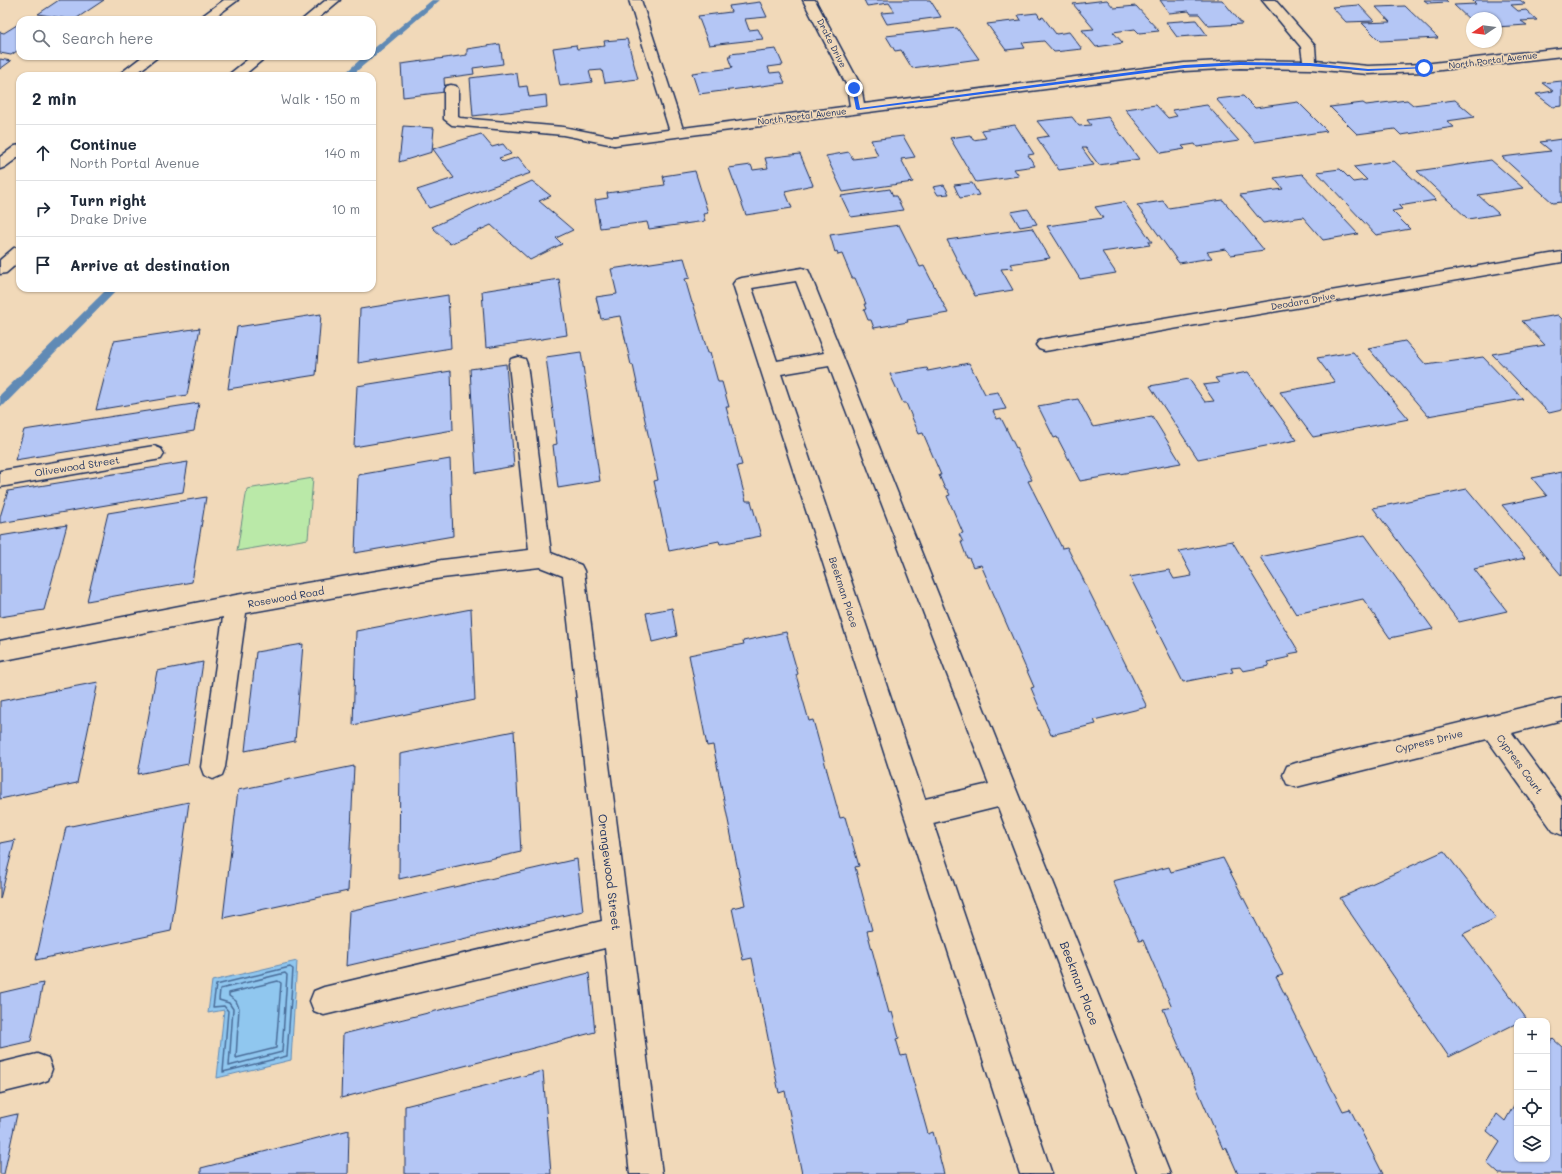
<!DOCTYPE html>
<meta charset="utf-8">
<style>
:root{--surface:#fff;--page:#f6f6f7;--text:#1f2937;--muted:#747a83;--line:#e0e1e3}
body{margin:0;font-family:Mali,sans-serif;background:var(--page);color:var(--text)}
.controls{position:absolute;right:12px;bottom:12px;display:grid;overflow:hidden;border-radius:8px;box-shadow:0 1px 3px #0004}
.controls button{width:36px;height:36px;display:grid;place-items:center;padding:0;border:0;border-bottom:1px solid var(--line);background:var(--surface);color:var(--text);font:20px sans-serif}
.compass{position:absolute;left:1466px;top:12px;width:36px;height:36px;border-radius:50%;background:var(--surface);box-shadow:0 1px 3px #0004;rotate:257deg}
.stop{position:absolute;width:12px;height:12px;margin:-9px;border:3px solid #2563eb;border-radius:50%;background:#fff}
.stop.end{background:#2563eb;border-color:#fff;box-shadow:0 1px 4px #0008}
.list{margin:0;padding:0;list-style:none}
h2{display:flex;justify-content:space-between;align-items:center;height:52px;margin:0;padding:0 16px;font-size:17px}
h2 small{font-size:13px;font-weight:400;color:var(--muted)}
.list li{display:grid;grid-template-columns:26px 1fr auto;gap:12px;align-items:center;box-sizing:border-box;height:56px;padding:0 16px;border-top:1px solid var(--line)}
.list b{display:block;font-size:15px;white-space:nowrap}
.list p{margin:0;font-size:13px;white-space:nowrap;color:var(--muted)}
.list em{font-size:13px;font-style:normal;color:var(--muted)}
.icon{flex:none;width:22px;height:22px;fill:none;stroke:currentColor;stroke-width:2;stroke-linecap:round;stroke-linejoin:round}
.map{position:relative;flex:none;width:1562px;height:1174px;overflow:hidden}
.search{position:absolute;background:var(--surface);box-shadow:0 1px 3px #0004;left:16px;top:16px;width:360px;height:44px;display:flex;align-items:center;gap:10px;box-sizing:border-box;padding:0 14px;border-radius:12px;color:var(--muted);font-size:15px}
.panel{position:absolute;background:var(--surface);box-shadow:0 1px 3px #0004;left:16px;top:72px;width:360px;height:220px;border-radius:12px}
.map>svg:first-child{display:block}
</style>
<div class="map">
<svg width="1562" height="1174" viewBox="0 0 1562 1174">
<rect width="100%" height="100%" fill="#f1d9b9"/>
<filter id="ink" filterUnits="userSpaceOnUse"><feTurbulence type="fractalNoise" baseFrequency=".025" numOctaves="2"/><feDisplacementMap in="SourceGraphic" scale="8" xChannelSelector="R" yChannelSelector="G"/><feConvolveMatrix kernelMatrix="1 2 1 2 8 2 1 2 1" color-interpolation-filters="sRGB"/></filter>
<g filter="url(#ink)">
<!-- green -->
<polygon fill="#bae9a8" stroke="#6a8c83" points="313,478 308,539 237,551 247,489"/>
<!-- water -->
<polygon fill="#90c7ef" stroke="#618ab5" points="297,961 291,1060 217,1078 224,1010 208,1013 212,981"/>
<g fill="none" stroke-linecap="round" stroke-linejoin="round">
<!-- shore -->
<g stroke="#4a6c98" stroke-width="1.5">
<polygon points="290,967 293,969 287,1056 223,1072 228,1011 224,1006 213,1007 216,985"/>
<polygon points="285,973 287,975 282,1052 229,1066 233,1009 229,1003 219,1000 220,989"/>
<polygon points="278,981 281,983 276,1048 236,1058 239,1008 236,1001 229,996 229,993"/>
</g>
<!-- stream -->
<g fill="#618ab5" fill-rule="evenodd">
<polygon points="432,0 440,0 351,76 342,76 364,56 372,56 372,50"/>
<polygon points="108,288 119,288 4,405 0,406 0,395"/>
</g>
</g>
<!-- building -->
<g fill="#b4c6f5" stroke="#1b2f5e">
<polygon points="59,0 104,0 74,20 38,14"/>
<polygon points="864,0 930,0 941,17 887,24 881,13 895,12 889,3 867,6"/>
<polygon points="1107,0 1114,8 1136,6 1159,31 1139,33 1135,29 1113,32 1123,43 1096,47 1082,30 1094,29 1073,4"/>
<polygon points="1160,0 1222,0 1242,24 1209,26 1199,14 1191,14 1189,11 1169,13"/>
<polygon points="1424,0 1446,0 1448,2 1428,3"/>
<polygon points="1472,0 1520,0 1525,4 1511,5 1518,11 1526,10 1537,20 1521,21 1527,25 1496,27 1496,18 1472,18 1472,22 1454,5 1476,4"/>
<polygon points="760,2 767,17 745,19 749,30 758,29 763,39 709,45 698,16 731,12 729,6"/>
<polygon points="1359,5 1374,21 1346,22 1332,7"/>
<polygon points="1405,6 1438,38 1380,41 1362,23 1390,22 1376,7"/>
<polygon points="1037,13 1040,18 1043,17 1056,34 1069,32 1082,49 1054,52 1044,41 1022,43 1025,48 1006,50 987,24 1021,20 1018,15"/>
<polygon points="1196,20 1207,35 1177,37 1166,22"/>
<polygon points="20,23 20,49 11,55 0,53 0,32 4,33"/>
<polygon points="957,28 979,59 912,68 901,50 895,51 886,36"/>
<polygon points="627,39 638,79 605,83 602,70 589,71 592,82 560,86 553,48 576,45 577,49 605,46 604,41"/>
<polygon points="500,44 503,64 473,68 474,74 444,78 445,92 403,97 401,64 467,55 467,49"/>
<polygon points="776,49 783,65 768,67 770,73 780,72 785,83 699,94 692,73 732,68 728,57 731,57 730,54"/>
<polygon points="0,59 11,61 0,69"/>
<polygon points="510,73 517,74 519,87 527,86 529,97 546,95 547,107 473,116 470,78"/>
<polygon points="1562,81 1562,106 1553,107 1536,94 1553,91 1542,83"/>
<polygon points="1243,96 1255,108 1298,102 1327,131 1255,142 1216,99"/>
<polygon points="1407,100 1413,105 1455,100 1475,117 1447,121 1454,127 1401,135 1395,129 1357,134 1330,107 1363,103 1366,105"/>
<polygon points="1156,105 1168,118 1177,116 1172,110 1207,105 1239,141 1197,147 1195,144 1182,146 1185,149 1161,153 1125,109"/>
<polygon points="1072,117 1079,126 1091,125 1087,120 1108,117 1139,159 1099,165 1086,148 1082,148 1094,165 1059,170 1037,138 1049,136 1037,121"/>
<polygon points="1015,125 1034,154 1028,155 1035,166 1014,169 1019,176 976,182 950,138 970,135 973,140 986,138 981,130"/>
<polygon points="403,126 434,128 432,152 399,162"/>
<polygon points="481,134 492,147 503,144 511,154 499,158 503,162 518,157 531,173 429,208 417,190 454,178 433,149"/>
<polygon points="903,136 915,157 901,159 913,182 843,192 826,156 849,152 853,159 878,156 871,140"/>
<polygon points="1562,139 1562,202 1553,203 1502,157 1551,151 1540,142"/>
<polygon points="800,154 813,185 785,191 792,208 746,215 729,168 751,165 753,170 768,168 765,158"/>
<polygon points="1491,160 1523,188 1478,195 1499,214 1468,219 1417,171"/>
<polygon points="1394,161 1436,200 1399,206 1402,209 1392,211 1410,229 1376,235 1317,172 1340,169 1353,182 1367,180 1354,167"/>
<polygon points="695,171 708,213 703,214 705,221 649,229 647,222 600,228 595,200 608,198 607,193 665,185 663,176"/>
<polygon points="1302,174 1358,234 1323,240 1303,217 1263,223 1240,195 1283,189 1274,178"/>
<polygon points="532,181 551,196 539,201 573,230 556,238 562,244 530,260 491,225 450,244 432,227"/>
<polygon points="972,183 979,195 960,198 954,185"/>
<polygon points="944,185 949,194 938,195 933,187"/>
<polygon points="890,189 893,196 896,196 903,210 851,217 841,196"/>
<polygon points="1223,200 1264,250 1231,255 1226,249 1207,252 1212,258 1179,263 1137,205 1163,201 1168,208"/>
<polygon points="1124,202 1152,242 1148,242 1150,245 1102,252 1116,273 1080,279 1047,226 1103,218 1095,207"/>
<polygon points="1028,209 1037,224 1020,227 1011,212"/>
<polygon points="899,225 920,267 924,266 948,313 907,320 908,322 874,328 871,320 868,320 864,310 866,309 864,304 866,304 855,278 852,278 842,254 838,255 837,251 835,252 830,235"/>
<polygon points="1032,228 1050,258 1010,264 1013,268 1001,269 1013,290 975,296 947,240"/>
<polygon points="684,258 690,278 685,279 692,303 693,303 708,353 710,353 718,382 722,382 729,407 726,407 742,465 737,466 746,501 751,501 761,536 720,544 719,541 669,551 654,481 658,480 633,365 631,365 620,316 601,319 596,297 617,294 611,269"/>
<polygon points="559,279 567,335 486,348 482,291"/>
<polygon points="448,295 451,348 358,363 360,309"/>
<polygon points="321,314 316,375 228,389 237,327"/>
<polygon points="1558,315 1562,319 1562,410 1549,413 1492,354 1545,345 1522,321"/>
<polygon points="200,328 187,395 96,410 114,341"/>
<polygon points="1405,341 1426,365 1483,357 1523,399 1428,416 1394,376 1392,376 1368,348"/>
<polygon points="581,352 600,481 558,488 553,445 557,444 546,357"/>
<polygon points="1353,352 1409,419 1313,437 1280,392 1335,382 1317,358"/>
<polygon points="969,363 985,394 998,392 1006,409 993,411 997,419 1001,418 1032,480 1028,481 1062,548 1067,547 1147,707 1094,720 1096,724 1051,735 1031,688 1034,687 981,565 973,567 969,558 967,558 961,542 963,542 959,534 963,533 947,496 950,495 947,489 945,489 939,475 941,475 923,433 919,434 906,403 903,403 890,374 927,368 928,371"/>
<polygon points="506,364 514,466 476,473 470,369"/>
<polygon points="451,371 453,430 354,447 357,386"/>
<polygon points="1248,372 1297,440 1198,459 1150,386 1189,379 1205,402 1214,401 1203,385 1219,383 1215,378"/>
<polygon points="1078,399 1093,427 1152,416 1181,463 1080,481 1057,437 1054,438 1038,406"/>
<polygon points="199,403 194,431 15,460 24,430"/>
<polygon points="450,459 453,536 355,553 358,475"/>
<polygon points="188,462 183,492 0,523 0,517 8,491"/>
<polygon points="1562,472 1562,576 1502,505 1547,496 1532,478"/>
<polygon points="1467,489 1525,558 1474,569 1507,611 1459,622 1373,508"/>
<polygon points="206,497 192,582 87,601 108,513"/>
<polygon points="67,525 44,610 0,617 0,536"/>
<polygon points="1365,535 1433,629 1390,638 1363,599 1296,614 1260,557"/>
<polygon points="1232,541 1299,652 1288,654 1290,657 1267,662 1269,666 1243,671 1240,667 1231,668 1233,672 1183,682 1130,577 1169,570 1174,579 1192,576 1179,551"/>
<polygon points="672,608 677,636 652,642 646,613"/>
<polygon points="471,609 475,700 353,725 356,631"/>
<polygon points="786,632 798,674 796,675 809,721 813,720 840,818 845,817 859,866 855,867 872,930 867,931 889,1013 892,1012 899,1038 896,1039 901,1056 906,1055 928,1134 933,1132 944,1174 802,1174 785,1091 779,1093 752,958 743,960 732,908 745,905 713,745 707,746 689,655 744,644 743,641"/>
<polygon points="303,644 295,741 245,751 256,652"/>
<polygon points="203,662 188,764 138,774 157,671"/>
<polygon points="98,682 77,783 0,799 0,701"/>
<polygon points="514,731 521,852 399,879 400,754"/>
<polygon points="354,766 348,891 223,918 238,790"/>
<polygon points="189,802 171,931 36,960 66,827"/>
<polygon points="15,840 0,899 0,843"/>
<polygon points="1444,851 1496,918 1463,934 1526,1018 1517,1021 1517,1023 1449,1057 1340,898"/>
<polygon points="1223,858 1283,975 1276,977 1343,1111 1350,1109 1383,1174 1238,1174 1226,1147 1223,1149 1163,1009 1172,1007 1143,940 1139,941 1113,881 1169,867 1171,872"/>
<polygon points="577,859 583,911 346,966 349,911"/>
<polygon points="589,973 595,1032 341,1098 343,1034"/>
<polygon points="43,983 31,1041 0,1048 0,993"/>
<polygon points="1553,1039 1562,1047 1562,1174 1499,1174 1487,1163 1500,1142 1487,1131 1497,1114 1505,1121 1517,1100 1517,1159 1547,1159 1547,1048"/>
<polygon points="543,1071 551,1174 405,1174 405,1106"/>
<polygon points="17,1114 4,1174 0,1174 0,1118"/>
<polygon points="349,1130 348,1174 201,1174 201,1168"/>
</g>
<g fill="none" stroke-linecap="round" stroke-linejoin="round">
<!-- service casing -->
<g stroke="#1b2f5e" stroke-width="3">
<g id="service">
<polygon points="629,0 641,0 684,132 682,135 677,136 672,135 670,132"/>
<polygon points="451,85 456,86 458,89 458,117 460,118 563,127 614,137 619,138 621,141 619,144 614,145 563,135 452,125 444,119 444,89 446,86"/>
<path d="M802,268L808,270L810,274L1170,1174H1138L998,807L933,823L1052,1174H1020L733,284L736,280L742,278ZM796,281L824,353L777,361L752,288ZM829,366L989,784L925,799L781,374Z"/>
<polygon points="518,357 525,359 527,364 551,553 581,565 584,571 662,1174 630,1174 605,948 324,1015 314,1011 310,1001 314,991 324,987 602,921 563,576 540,567 442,578 246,613 225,767 222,775 213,779 204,775 201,767 223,617 0,661 0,641 236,595 442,560 529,550 509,364 511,359"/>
<polygon points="154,446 161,449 164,454 161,459 0,487 0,471"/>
<polygon points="37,1054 48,1058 52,1069 48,1080 37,1084 0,1093 0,1063"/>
</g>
</g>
<!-- minor casing -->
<g stroke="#1b2f5e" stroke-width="3">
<g id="minor">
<polygon points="803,0 815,0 861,86 864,104 1184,63 1240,60 1303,61 1301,47 1262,0 1275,0 1315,46 1316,61 1368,66 1424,64 1562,48 1562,56 1424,72 1368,74 1310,69 1240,68 1184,71 614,145 609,144 607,141 609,138 614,137 850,106 847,86"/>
<polygon points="1562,252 1562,262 1045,351 1039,349 1036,345 1039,341 1045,339"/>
<polygon points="1562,698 1562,720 1512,733 1562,801 1562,835 1553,831 1487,739 1296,787 1287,784 1283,775 1287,766 1296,763"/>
</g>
</g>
<!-- motorway casing -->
<g stroke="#1b2f5e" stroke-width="3">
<g id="motorway">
<polygon points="224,0 238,0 211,20 197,20"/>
<polygon points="326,0 340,0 316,20 302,20"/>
<polygon points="143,56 159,56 133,76 117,76"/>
<polygon points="252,56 267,56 243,76 227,76"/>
<polygon points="20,145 20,156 5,167 0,169 0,157 15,146"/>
<polygon points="20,247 20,261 6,273 0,274 0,260 14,248"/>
</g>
</g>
<!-- service -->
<use href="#service" fill="#f1d9b9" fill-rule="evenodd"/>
<!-- minor -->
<use href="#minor" fill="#f1d9b9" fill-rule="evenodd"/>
<!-- motorway -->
<use href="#motorway" fill="#f1d9b9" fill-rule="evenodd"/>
</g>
</g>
<!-- route -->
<polygon fill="#2563eb" points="1240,62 1310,63 1368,69 1424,67 1426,68 1368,71 1310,66 1240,65 1184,68 858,110 856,109 852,88 854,87 856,88 860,108 1184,65"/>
<g text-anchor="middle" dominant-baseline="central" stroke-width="3" stroke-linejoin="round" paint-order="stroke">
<!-- far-street labels -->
<g font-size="9" fill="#1b2f5e" stroke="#f1d9b9">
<text transform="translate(832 43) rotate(63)">Drake Drive</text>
<text transform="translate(1493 60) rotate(-7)">North Portal Avenue</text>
<text transform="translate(802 116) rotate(-7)">North Portal Avenue</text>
<text transform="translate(1303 301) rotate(-10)">Deodara Drive</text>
</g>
<!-- street labels -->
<g font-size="10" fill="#1b2f5e" stroke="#f1d9b9">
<text transform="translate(77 466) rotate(-9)">Olivewood Street</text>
<text transform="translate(844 592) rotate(72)">Beekman Place</text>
<text transform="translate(286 597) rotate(-10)">Rosewood Road</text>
<text transform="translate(1429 741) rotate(-14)">Cypress Drive</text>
<text transform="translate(1520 764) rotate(54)">Cypress Court</text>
</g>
<!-- near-street labels -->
<g font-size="12" fill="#1b2f5e" stroke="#f1d9b9">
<text transform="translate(610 872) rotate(83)">Orangewood Street</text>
<text transform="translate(1080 983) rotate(69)">Beekman Place</text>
</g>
</g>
</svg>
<div class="controls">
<button>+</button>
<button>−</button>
<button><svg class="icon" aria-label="locate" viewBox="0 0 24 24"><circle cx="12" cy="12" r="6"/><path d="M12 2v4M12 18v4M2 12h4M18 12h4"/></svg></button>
<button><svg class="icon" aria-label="layers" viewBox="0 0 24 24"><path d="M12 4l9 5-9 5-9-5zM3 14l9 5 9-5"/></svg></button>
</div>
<svg class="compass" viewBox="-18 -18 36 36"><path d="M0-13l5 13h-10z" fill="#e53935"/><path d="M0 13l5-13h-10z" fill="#747a83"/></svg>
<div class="stop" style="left:1424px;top:68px"></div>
<div class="stop end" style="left:854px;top:88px"></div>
<div class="search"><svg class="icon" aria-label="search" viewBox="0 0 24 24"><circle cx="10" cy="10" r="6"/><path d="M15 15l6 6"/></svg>Search here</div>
<section class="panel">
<h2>2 min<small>Walk · 150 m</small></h2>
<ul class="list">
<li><svg class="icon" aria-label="ahead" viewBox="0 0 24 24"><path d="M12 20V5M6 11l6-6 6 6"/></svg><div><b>Continue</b><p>North Portal Avenue</p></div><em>140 m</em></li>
<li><svg class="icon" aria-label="right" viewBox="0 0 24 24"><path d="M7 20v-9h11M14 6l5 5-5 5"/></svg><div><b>Turn right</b><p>Drake Drive</p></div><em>10 m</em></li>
<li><svg class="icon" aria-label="arrive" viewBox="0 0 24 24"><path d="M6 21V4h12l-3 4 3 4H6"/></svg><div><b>Arrive at destination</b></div></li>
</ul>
</section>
</div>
